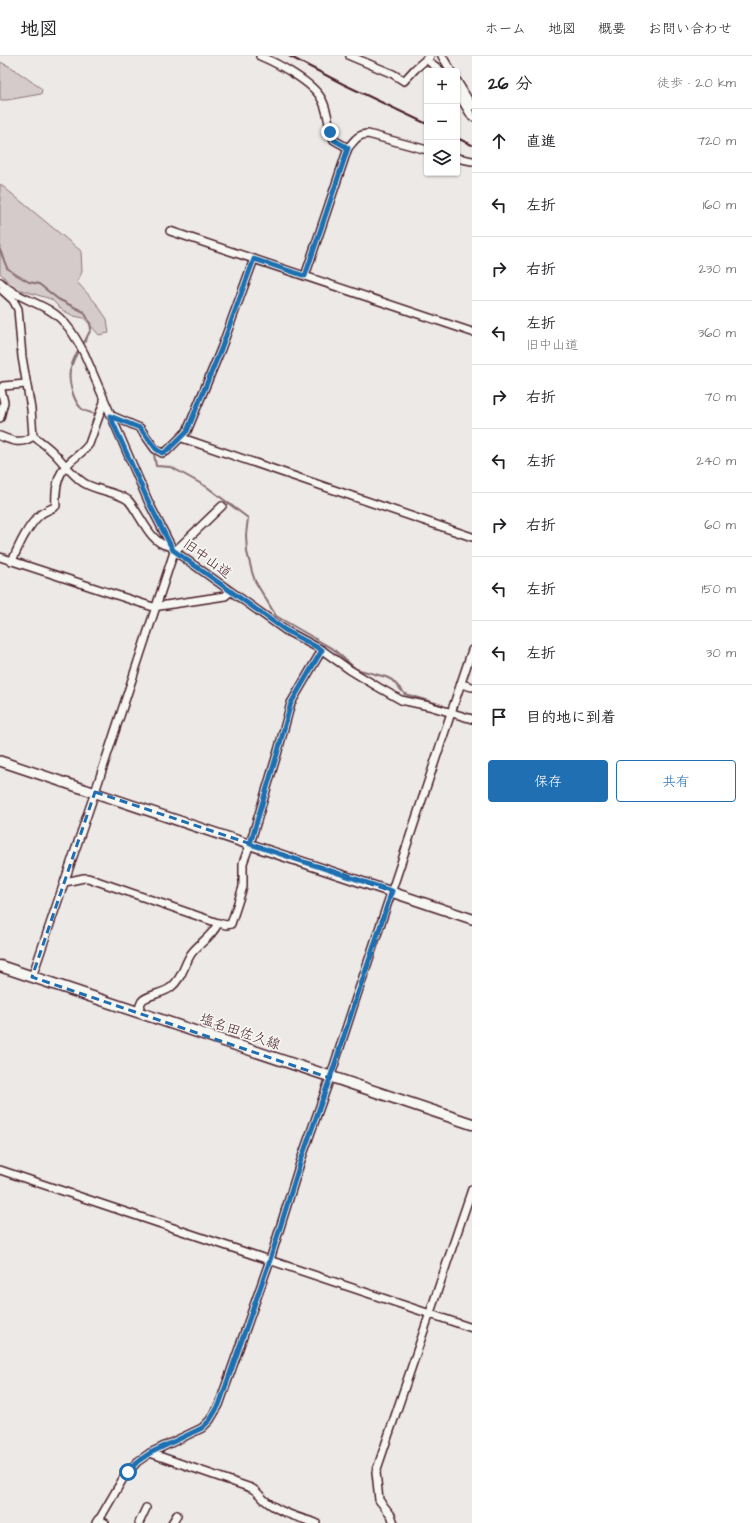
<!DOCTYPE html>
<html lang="ja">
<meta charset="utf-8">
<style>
:root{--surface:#fff;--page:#f2f2f2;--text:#202124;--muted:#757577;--line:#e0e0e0;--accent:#1f6fb2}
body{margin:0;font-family:"Architects Daughter","Klee One",sans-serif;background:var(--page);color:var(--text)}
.controls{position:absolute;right:12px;top:12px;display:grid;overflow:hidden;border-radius:4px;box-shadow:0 1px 3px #0004}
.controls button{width:36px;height:36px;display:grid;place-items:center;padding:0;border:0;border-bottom:1px solid var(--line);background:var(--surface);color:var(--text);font:20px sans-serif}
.stop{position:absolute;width:12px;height:12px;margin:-9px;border:3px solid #1f6fb2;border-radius:50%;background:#fff}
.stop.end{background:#1f6fb2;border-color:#fff;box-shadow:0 1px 4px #0008}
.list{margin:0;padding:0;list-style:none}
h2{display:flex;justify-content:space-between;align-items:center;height:52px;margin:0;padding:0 16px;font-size:17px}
h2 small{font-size:13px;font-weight:400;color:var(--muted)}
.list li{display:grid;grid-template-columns:26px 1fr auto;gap:12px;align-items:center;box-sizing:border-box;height:64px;padding:0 16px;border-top:1px solid var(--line)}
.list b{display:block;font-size:15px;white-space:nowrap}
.list p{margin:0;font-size:13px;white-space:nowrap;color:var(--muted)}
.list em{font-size:13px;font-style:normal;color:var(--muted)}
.actions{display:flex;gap:8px;padding:12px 16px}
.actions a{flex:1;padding:9px 0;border:1px solid var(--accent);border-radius:4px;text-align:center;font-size:14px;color:var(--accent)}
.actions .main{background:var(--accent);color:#fff}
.icon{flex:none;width:22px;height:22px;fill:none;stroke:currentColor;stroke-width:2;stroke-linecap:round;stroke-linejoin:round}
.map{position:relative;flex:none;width:472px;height:1467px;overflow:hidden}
header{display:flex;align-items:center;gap:24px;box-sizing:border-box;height:56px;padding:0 20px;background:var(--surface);border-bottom:1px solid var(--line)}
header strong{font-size:19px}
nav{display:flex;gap:22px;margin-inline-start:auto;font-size:14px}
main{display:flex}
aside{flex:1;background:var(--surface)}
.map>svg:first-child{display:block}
</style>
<header>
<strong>地図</strong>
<nav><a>ホーム</a><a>地図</a><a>概要</a><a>お問い合わせ</a></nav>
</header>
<main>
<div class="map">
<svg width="472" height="1467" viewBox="0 0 472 1467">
<rect width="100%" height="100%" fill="#ece9e6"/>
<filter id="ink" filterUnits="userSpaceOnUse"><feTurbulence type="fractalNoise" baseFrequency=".025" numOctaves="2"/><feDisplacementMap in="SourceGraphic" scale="8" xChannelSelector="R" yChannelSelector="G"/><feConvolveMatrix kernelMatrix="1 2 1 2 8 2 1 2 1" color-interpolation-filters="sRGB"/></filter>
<g filter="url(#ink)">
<!-- green -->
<g fill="#d4cbca" stroke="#8f757a">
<polygon points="0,6 11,11 42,33 41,38 7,44 0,44"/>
<polygon points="0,128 81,195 82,216 77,226 96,247 107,263 109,277 99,279 84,262 74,260 62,254 51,243 14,232 0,217"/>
</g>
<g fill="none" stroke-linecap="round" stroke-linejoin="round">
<!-- stream -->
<g stroke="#886e73" stroke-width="2">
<polyline points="0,194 7,212 15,218 29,226 39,228 58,243 84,256 90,267 91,273 84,287"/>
<path d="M79,293C75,300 72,307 70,314C68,325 73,343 80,351C84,356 91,357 97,358"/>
<polyline points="147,388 154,398 156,410 171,411 207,431 248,462 246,479 247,496 252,516 255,525 276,560 333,593 356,613 386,621 392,624 405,638 442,649"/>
<polyline points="462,656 472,659"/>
</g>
<!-- minor casing -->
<g stroke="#4a1f2b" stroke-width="10">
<g id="minor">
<path d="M260,0C277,7 312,26 321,42C328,53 328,68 332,80L334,84L348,92"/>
<polyline points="350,0 393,18 404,25 415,13 430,0"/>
<polyline points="442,0 451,15"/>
<polyline points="426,3 441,15"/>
<polyline points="457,25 472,50"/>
<polyline points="457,36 472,61"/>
<polyline points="457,102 472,105"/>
<polyline points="170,175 472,276"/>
<path d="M305,220L348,92C354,85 358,78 368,78L427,94"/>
<path d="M0,226C14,240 32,244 49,254C66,264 75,280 84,297L149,447L173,494L285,574L322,594L350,614L378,631L401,644L429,650L472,663"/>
<path d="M2,234L13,244L18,253L22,301L31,353L33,380C40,385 47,390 53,396C63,406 72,419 84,427C97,435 115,435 128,444C140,457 150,488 169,490"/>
<polyline points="0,334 3,330 26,328"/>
<polyline points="110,359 140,372 155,393 162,397 167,395 187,375 221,293 254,203"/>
<polyline points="0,362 4,346 1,334"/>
<path d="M0,380C12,385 22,389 33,380"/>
<polyline points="182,382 472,481"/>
<polyline points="0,501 153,551 225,540 230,536"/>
<path d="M12,505C19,489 28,469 41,458C45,455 51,453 56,450C55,436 56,420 67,409C74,401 83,397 89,388L104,346"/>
<polyline points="461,628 472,631"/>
<polyline points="65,826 84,822 88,822 218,867"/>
<polyline points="32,921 95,736 174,496 222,450"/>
<path d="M138,956C139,953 140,948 142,945C145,940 164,937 170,932C182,923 184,909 191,898C199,887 213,880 218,867L226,869L231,868L243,831V807L250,788L278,695L291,647L322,594"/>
<polyline points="0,1114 472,1272"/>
<path d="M150,1397L251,1432C258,1435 261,1442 267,1446C281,1457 300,1462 316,1467"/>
<polyline points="105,1467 99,1464 124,1421 137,1406 150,1397 202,1372 210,1364 219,1349 270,1204 301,1104 330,1022 356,942 472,594"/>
<polyline points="139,1467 146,1452"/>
<polyline points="172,1467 177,1459"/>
<polyline points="394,1467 391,1459 379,1444 376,1416 472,1133"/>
</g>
</g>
<!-- tertiary casing -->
<g stroke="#4a1f2b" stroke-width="12">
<g id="tertiary">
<polyline points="0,705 472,863"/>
<polyline points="97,1467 99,1464"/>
</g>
</g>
<!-- secondary casing -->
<g stroke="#4a1f2b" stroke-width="13">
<polyline id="secondary" points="0,910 472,1068"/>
</g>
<!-- minor -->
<use href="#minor" stroke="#f6f6f2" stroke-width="7"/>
<!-- tertiary -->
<use href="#tertiary" stroke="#f6f6f2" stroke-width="9"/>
<!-- secondary -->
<use href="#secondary" stroke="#f6f6f2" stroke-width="10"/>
<!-- rail -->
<g stroke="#4a1f2b" stroke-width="2">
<polyline points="289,0 343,28 427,68"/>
<polyline points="457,82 472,89"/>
</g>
</g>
</g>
<g fill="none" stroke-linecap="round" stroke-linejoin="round" filter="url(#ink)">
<!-- route -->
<polyline stroke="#1f6fb2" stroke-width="5" points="128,1416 137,1406 150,1397 202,1372 210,1364 219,1349 270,1204 301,1104 330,1022 392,835 250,788 278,695 291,647 322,594 285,574 173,494 149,447 110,360 140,372 156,393 162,397 167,395 187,375 221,293 254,203 305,220 348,92 334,84 330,76"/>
</g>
<!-- marked area -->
<path fill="none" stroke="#1f6fb2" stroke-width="3" stroke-dasharray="8 5" stroke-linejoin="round" d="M95,736L392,835L330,1022L32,921Z"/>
<g text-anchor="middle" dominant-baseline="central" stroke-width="3.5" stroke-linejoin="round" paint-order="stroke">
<!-- street labels -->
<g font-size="14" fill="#4a1f2b" stroke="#f6f6f2">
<text transform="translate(207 503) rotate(36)">旧中山道</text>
<text transform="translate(240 976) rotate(19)">塩名田佐久線</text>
</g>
</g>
</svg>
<div class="controls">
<button>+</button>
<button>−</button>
<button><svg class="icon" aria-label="layers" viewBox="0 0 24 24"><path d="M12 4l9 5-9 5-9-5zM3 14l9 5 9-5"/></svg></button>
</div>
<div class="stop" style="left:128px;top:1416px"></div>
<div class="stop end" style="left:330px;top:76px"></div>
</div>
<aside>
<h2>26 分<small>徒歩 · 2.0 km</small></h2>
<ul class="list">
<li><svg class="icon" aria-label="ahead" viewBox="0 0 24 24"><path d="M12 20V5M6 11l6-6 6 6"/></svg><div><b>直進</b></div><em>720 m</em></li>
<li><svg class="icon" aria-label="left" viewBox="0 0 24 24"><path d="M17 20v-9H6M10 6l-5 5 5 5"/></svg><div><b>左折</b></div><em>160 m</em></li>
<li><svg class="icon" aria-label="right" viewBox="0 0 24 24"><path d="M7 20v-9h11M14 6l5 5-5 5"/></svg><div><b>右折</b></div><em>230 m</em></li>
<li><svg class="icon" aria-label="left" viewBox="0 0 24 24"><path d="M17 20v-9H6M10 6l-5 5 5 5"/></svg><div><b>左折</b><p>旧中山道</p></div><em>360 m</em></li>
<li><svg class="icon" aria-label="right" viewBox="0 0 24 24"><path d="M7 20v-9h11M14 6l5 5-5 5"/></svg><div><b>右折</b></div><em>70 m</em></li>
<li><svg class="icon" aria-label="left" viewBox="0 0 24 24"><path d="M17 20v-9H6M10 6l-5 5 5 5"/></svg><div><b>左折</b></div><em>240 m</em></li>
<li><svg class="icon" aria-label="right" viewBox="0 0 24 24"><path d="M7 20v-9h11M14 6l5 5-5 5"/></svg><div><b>右折</b></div><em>60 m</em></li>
<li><svg class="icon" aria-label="left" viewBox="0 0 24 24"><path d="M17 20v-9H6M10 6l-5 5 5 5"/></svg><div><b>左折</b></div><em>150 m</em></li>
<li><svg class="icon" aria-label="left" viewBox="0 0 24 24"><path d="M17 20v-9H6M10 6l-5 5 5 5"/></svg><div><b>左折</b></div><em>30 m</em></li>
<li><svg class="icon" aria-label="arrive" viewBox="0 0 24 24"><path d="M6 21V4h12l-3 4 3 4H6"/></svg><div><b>目的地に到着</b></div></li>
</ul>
<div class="actions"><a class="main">保存</a><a>共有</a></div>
</aside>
</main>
